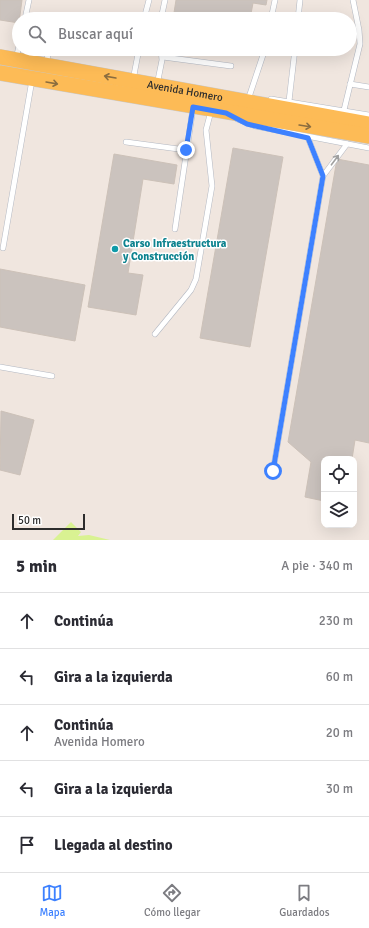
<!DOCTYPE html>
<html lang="es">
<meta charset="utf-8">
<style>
:root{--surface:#fff;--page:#f2f2f3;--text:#2b2b33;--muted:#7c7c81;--line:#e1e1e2;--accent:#3d81ff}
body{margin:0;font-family:Signika,sans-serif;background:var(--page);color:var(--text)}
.controls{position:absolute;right:12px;bottom:12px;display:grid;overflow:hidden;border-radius:8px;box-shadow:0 4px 16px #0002}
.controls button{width:36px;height:36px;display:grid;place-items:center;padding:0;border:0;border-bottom:1px solid var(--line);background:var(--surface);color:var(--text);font:20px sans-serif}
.scale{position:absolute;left:12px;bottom:10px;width:73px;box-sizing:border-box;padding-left:4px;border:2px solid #2d2d2d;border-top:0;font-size:11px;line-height:14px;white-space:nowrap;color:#2d2d2d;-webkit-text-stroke:3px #fff;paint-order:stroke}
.stop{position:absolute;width:12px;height:12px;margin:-9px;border:3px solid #3d81ff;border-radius:50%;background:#fff}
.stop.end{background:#3d81ff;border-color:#fff;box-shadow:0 1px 4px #0008}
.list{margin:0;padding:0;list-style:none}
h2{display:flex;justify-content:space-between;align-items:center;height:52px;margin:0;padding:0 16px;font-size:17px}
h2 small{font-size:13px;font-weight:400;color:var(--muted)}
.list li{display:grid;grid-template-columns:26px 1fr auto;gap:12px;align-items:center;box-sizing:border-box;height:56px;padding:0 16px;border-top:1px solid var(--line)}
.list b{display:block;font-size:15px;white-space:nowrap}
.list p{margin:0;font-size:13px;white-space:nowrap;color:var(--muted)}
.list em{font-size:13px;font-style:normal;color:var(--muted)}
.icon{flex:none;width:22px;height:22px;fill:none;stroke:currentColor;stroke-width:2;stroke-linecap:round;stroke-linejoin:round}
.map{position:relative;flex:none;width:369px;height:540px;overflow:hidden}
.search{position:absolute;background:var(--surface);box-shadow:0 4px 16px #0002;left:12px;right:12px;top:12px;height:44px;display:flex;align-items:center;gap:10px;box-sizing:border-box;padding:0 14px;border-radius:22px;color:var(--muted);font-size:15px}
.sheet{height:332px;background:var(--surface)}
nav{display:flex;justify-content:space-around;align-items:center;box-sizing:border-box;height:56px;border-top:1px solid var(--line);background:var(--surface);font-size:11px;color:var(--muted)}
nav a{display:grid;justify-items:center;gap:2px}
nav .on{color:var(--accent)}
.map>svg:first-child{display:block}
</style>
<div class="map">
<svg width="369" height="540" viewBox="0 0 369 540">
<rect width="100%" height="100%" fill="#f0e6df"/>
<!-- pitch -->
<polygon fill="#d9f292" points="71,522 81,532 78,536 89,535 110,540 53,540"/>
<!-- building -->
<g fill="#cbc3be" stroke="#ccc1b8">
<polygon points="0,0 22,0 19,23 0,20"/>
<polygon points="176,0 267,0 266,5 253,3 250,19 173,19"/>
<polygon points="233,148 283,157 250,347 200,338"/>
<polygon points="114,154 177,165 174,184 143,179 128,273 143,275 136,315 88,307"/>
<polygon points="337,159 369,165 369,443 355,440 352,459 324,459 324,501 305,497 311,462 288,442"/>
<polygon points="0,269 85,285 75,341 0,327"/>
<polygon points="1,411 34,420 20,475 0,470"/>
</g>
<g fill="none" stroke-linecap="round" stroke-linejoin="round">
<!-- lane casing -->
<g stroke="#b3b8c2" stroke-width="6">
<g id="lane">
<polyline points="25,19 29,0"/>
<polyline points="55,19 58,16 79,19"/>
<polyline points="144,19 149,0"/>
<polyline points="161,19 165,0"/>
<polyline points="271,19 275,0"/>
<polyline points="298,19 300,0"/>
<polyline points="163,57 231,66"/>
<polyline points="16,59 19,46"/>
<polyline points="46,65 49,49"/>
<polyline points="133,80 139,49"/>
<polyline points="350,84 369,87"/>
<polyline points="157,85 162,60 161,49"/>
<polyline points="271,99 369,115"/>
<polyline points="248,100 265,49"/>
<polyline points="289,101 295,49"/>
<polyline points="344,110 360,44 359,30 353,0"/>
<polyline points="237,119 255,126 369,148"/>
<polyline points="308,138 323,176"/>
<polyline points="126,142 186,150"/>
<polyline points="175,229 193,108"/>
<polyline points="3,248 32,80"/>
<polyline points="155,334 191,290 196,279 212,186 206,130 211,111"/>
<polyline points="0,367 52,376"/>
<polyline points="273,471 323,176 347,144"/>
</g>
</g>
<!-- primary casing -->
<g stroke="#c8c8c8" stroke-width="16">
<g id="primary">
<path id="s1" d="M0,57L369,124"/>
<polyline points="0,73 369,136"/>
</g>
</g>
<!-- lane -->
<use href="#lane" stroke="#fff" stroke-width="5"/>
<!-- primary -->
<use href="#primary" stroke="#fdbb56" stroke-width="15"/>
</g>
<!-- one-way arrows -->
<defs><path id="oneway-shaft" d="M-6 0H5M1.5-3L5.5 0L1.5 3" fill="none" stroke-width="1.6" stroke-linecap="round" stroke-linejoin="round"/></defs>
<g stroke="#8b6d3f">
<use href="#oneway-shaft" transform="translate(110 77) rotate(-170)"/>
<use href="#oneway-shaft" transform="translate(52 83) rotate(10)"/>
<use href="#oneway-shaft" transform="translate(305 126) rotate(9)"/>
</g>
<use stroke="#a0a0a0" href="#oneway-shaft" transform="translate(335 160) rotate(-53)"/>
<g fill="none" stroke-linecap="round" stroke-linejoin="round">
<!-- route -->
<polyline stroke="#3d81ff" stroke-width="5" points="186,150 193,107 226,113 247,124 308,138 323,176 273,471"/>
</g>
<!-- markers -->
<circle fill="#0f9aa8" stroke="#fff" stroke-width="1.5" cx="115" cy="249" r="4"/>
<g text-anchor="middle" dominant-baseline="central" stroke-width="3" stroke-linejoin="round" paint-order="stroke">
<!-- street labels -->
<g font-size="11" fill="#2d2d2d" stroke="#fff">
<text stroke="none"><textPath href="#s1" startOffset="188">Avenida Homero</textPath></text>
</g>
<!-- culture labels -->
<g font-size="11" font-weight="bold" fill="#0d838f" stroke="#fff" text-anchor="start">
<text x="123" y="243">Carso Infraestructura<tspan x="123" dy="13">y Construcción</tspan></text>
</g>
</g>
</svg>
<div class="controls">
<button><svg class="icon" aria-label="locate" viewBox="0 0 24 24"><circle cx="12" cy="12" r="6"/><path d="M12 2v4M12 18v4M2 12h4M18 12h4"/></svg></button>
<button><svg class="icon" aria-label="layers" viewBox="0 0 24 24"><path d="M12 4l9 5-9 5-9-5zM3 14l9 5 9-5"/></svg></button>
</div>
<div class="scale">50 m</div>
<div class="stop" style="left:273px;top:471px"></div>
<div class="stop end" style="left:186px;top:150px"></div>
<div class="search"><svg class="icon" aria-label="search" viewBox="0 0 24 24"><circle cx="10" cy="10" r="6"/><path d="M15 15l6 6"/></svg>Buscar aquí</div>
</div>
<section class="sheet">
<h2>5 min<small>A pie · 340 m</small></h2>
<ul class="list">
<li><svg class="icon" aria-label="ahead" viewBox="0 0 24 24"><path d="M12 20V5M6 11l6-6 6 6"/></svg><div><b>Continúa</b></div><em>230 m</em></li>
<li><svg class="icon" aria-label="left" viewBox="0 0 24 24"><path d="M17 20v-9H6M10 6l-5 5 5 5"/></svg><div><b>Gira a la izquierda</b></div><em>60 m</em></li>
<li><svg class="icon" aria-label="ahead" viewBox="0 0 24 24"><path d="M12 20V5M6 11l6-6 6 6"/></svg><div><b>Continúa</b><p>Avenida Homero</p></div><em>20 m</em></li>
<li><svg class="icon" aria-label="left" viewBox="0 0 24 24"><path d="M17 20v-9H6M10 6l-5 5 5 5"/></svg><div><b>Gira a la izquierda</b></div><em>30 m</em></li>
<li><svg class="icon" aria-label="arrive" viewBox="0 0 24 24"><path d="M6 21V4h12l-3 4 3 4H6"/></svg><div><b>Llegada al destino</b></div></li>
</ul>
</section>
<nav>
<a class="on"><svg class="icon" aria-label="map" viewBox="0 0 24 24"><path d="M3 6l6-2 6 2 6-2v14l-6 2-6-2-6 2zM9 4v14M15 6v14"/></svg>Mapa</a>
<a><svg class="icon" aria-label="directions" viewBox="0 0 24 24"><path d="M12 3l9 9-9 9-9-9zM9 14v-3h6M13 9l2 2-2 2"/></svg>Cómo llegar</a>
<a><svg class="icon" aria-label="saved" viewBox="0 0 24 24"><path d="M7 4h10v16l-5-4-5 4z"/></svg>Guardados</a>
</nav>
